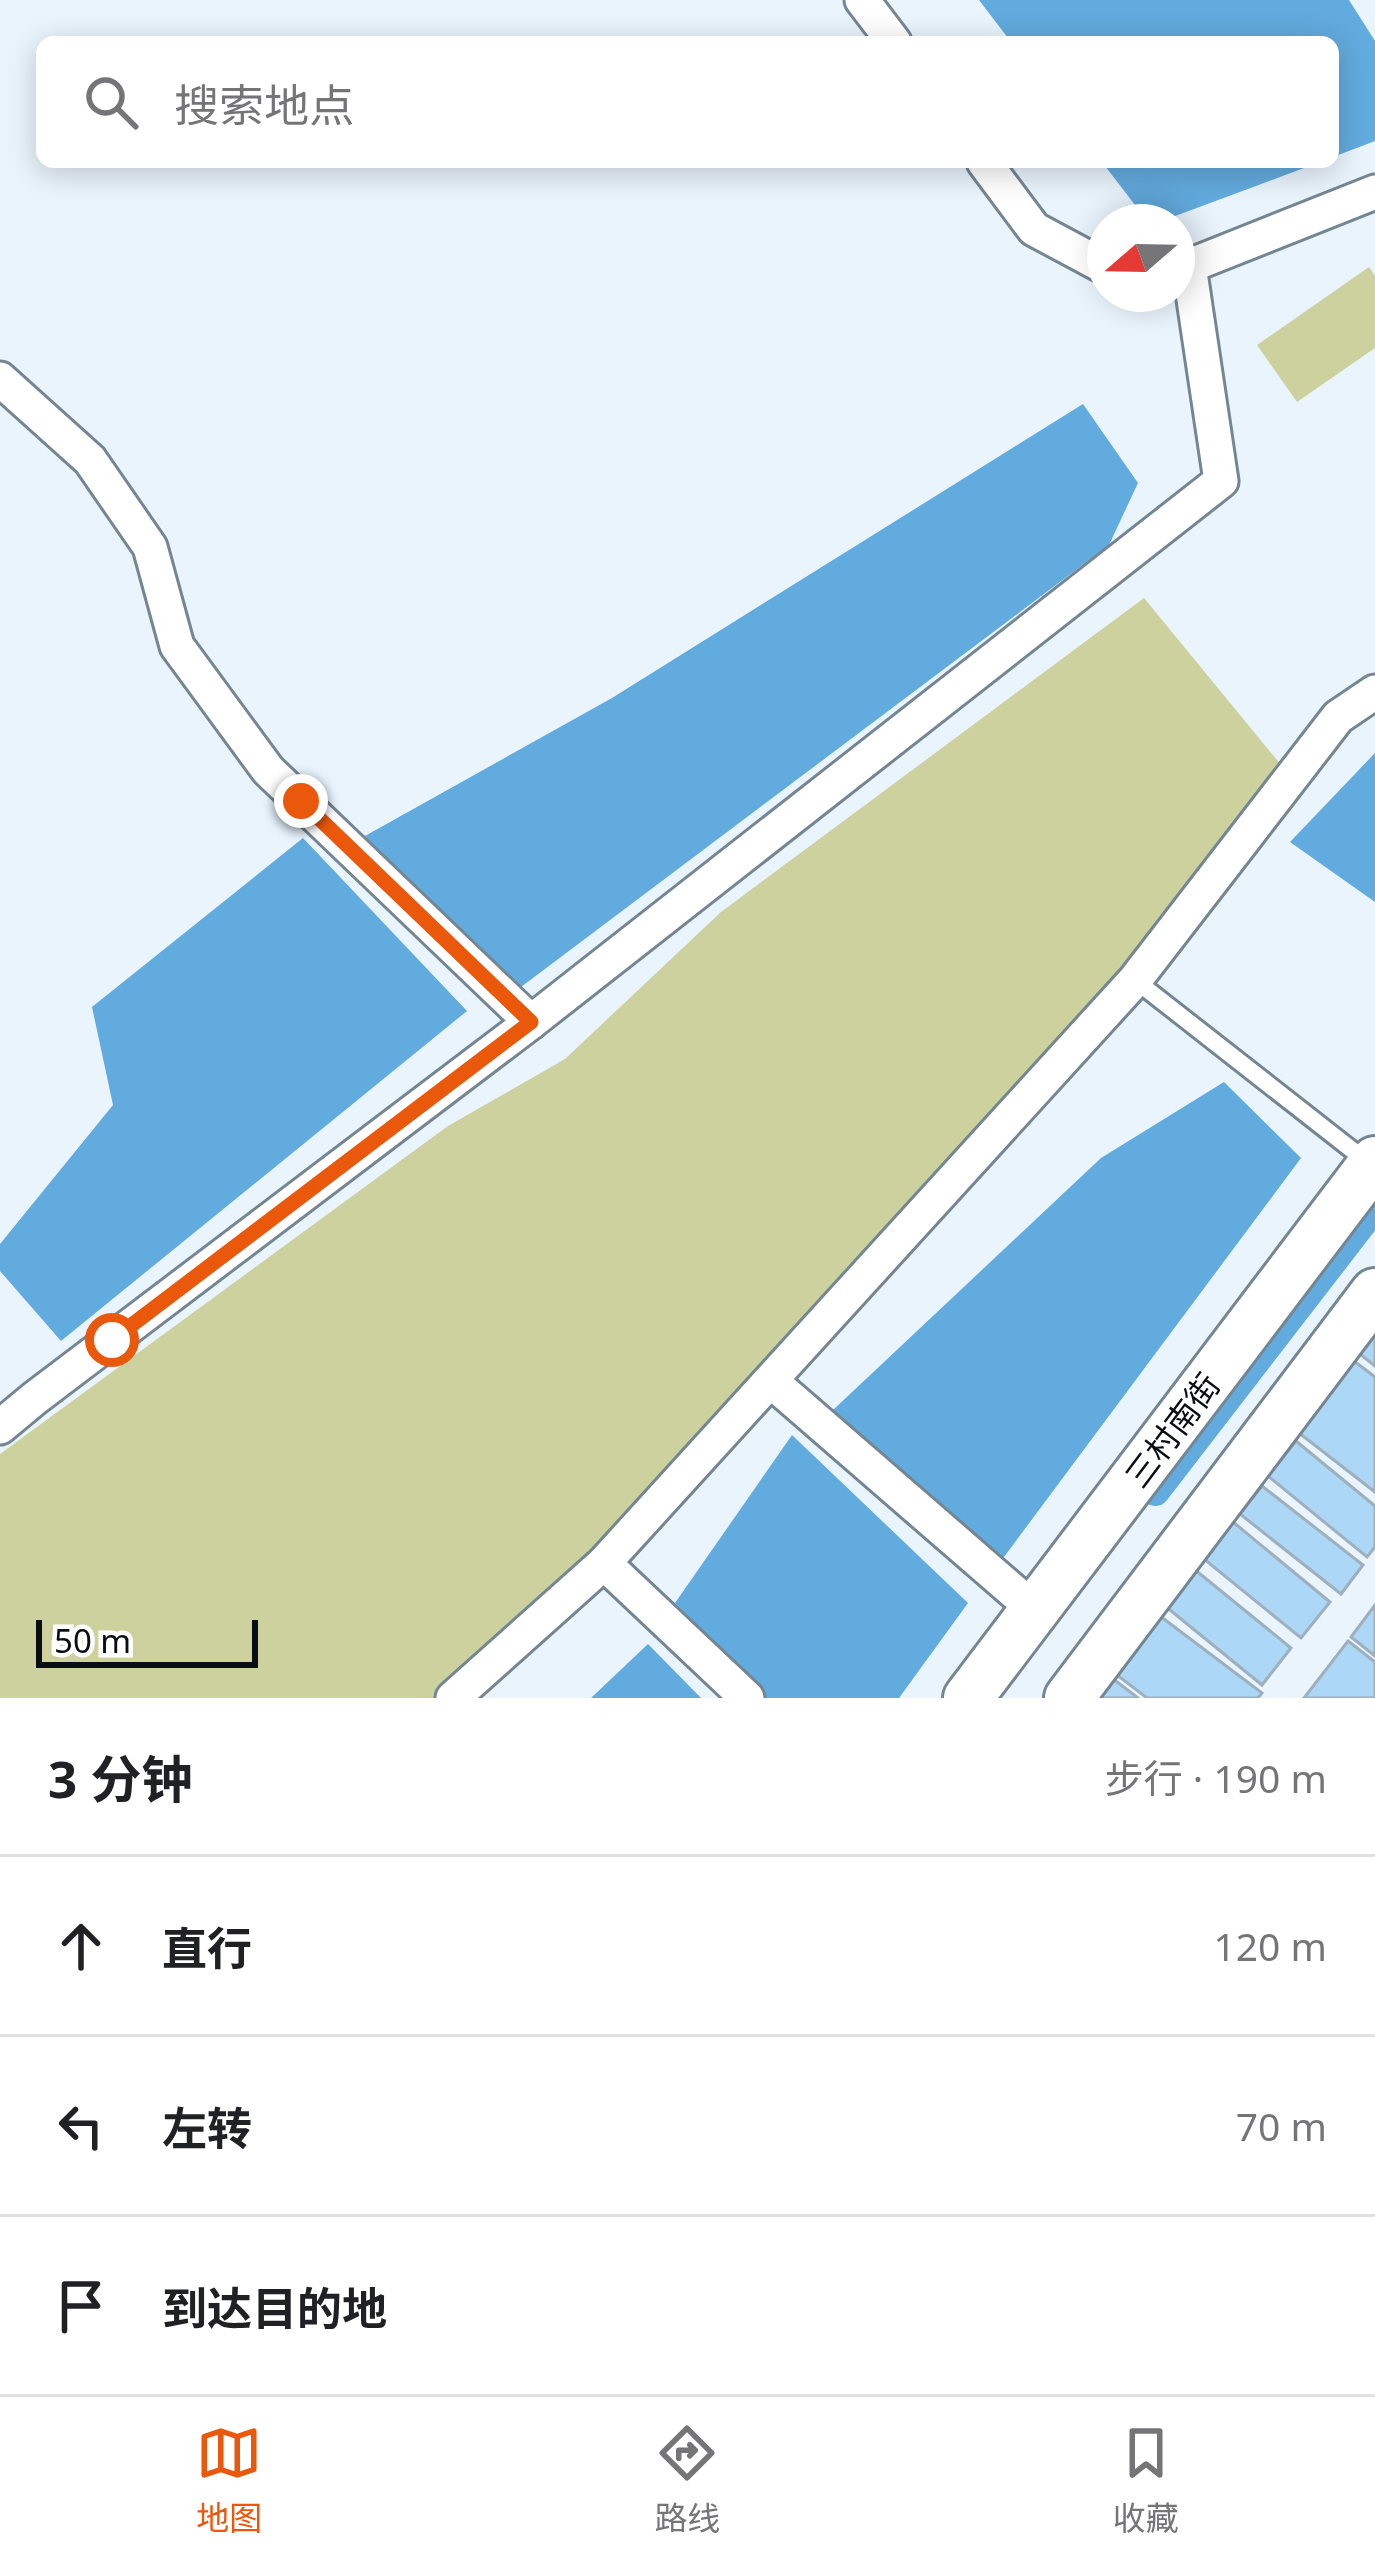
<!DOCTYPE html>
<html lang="zh">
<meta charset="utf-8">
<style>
:root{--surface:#fff;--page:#f6f6f6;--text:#202124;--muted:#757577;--line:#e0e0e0;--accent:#ea580c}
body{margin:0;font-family:"Noto Sans","Noto Sans SC",sans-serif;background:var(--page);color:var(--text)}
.compass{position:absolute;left:1087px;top:204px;width:108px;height:108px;border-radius:50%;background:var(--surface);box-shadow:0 6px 30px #0003;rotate:250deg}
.scale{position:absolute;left:36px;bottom:30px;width:222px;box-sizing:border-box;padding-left:12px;border:6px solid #080e13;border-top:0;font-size:33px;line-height:42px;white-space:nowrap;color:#080e13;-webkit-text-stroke:9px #fff;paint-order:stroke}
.stop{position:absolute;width:36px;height:36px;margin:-27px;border:9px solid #ea580c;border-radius:50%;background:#fff}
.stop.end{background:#ea580c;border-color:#fff;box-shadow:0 3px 12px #0008}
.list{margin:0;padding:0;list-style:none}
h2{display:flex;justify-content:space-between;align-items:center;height:156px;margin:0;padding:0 48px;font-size:51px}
h2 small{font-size:39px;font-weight:400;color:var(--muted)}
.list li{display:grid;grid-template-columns:78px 1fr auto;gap:36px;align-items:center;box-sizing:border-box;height:180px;padding:0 48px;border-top:3px solid var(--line)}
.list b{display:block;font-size:45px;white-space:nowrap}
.list em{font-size:39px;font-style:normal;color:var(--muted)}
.icon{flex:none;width:66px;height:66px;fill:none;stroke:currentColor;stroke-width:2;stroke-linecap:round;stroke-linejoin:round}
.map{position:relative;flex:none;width:1375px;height:1698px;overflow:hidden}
.search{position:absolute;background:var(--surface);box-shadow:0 6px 30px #0003;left:36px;right:36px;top:36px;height:132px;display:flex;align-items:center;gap:30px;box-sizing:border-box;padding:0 42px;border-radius:18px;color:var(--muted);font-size:45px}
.sheet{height:696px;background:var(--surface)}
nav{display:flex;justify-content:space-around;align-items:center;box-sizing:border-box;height:168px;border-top:3px solid var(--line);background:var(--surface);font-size:33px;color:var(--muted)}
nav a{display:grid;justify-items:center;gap:6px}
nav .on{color:var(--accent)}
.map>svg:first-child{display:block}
</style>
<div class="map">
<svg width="1375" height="1698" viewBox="0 0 1375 1698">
<rect width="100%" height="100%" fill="#e9f4fd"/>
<!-- green -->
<g fill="#ccd19e">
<polygon points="1369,267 1375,276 1375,348 1297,402 1257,345"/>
<polygon points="1144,598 1281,765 1124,1010 461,1698 0,1698 0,1454 448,1126 565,1059 721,912"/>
</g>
<!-- water -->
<g fill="#62abde">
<polygon points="979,0 1349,0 1375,41 1375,141 1333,157 1333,42 1011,42"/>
<polygon points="1102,162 1320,162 1159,222 1148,222"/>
<polygon points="1083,404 1138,483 1109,545 513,993 365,836 612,698"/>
<polygon points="1375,753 1375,902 1290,842"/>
<polygon points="303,838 467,1011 61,1341 0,1271 0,1244 113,1105 92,1007"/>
<polygon points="1224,1082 1301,1158 998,1565 833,1410 1101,1158"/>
<polygon points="792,1435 968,1603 899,1698 766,1698 675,1603"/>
<polygon points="648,1644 701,1698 591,1698"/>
</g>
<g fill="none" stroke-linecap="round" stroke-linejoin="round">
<!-- canal -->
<polyline stroke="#62abde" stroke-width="30" points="1155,1491 1375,1206"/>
</g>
<!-- building -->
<g fill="#add7f7" stroke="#9eafbd" stroke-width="3">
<polygon points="1375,1334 1375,1366 1360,1354"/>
<polygon points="1354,1361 1375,1377 1375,1492 1299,1433"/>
<polygon points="1296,1441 1375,1506 1375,1547 1367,1557 1268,1476"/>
<polygon points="1262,1486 1363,1565 1341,1594 1240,1514"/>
<polygon points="1233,1522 1330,1602 1301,1638 1204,1559"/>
<polygon points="1194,1569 1291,1648 1262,1685 1165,1606"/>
<polygon points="1375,1605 1375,1656 1351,1637"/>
<polygon points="1156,1613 1262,1693 1258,1698 1147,1698 1113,1672"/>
<polygon points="1348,1641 1375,1662 1375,1698 1304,1698"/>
<polygon points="1108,1675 1138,1698 1090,1698"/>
</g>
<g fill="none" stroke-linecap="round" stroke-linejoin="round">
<!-- lane casing -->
<g stroke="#758693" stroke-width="22">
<polyline id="lane" points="1135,980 1370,1164"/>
</g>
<!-- street casing -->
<g stroke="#758693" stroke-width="39">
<g id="street">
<polyline points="862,0 894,42"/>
<polyline points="984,162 1034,229 1105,267"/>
<polyline points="1177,268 1189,266 1375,192"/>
<polyline points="0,379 90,460 150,547 177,646 268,770 531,1022"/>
<polyline points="771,1381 1035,1610"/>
<polyline points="0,1427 35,1398 531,1022 1221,481 1189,266"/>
<polyline points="604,1563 747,1698"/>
<polyline points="453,1698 604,1563 1135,980 1338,717 1375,692"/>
</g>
</g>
<!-- secondary casing -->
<g stroke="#758693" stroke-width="54">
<g id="secondary">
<polyline points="968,1698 1375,1161"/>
<polyline points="1069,1698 1375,1293"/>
</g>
</g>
<!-- lane -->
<use href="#lane" stroke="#fff" stroke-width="16"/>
<!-- street -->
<use href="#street" stroke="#fff" stroke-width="33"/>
<!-- secondary -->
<use href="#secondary" stroke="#fff" stroke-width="48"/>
</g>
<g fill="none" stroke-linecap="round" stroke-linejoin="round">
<!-- route -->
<polyline stroke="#ea580c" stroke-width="15" points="112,1340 531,1022 301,801"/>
</g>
<g text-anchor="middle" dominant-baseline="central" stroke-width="12" stroke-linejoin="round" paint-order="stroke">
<!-- street labels -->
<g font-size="33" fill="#080e13" stroke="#fff">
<text transform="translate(1172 1430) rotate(-53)">三村南街</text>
</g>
</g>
</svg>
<svg class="compass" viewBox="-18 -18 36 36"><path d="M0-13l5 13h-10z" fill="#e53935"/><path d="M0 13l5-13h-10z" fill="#757577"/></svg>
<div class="scale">50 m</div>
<div class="stop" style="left:112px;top:1340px"></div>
<div class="stop end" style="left:301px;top:801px"></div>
<div class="search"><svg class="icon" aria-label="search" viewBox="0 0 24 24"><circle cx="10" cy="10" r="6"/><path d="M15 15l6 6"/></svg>搜索地点</div>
</div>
<section class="sheet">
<h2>3 分钟<small>步行 · 190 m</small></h2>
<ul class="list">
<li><svg class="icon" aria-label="ahead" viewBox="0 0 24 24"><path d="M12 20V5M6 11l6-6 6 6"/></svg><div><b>直行</b></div><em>120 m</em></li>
<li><svg class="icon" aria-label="left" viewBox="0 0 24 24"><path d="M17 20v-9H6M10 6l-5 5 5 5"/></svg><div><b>左转</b></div><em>70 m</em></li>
<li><svg class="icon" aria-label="arrive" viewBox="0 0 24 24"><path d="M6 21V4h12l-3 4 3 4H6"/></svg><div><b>到达目的地</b></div></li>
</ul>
</section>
<nav>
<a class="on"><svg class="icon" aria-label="map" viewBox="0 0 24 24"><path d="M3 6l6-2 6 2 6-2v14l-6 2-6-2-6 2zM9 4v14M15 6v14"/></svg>地图</a>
<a><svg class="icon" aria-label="directions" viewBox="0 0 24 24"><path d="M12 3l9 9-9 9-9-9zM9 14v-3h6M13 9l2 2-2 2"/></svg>路线</a>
<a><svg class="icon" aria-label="saved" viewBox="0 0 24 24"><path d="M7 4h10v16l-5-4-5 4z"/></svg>收藏</a>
</nav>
